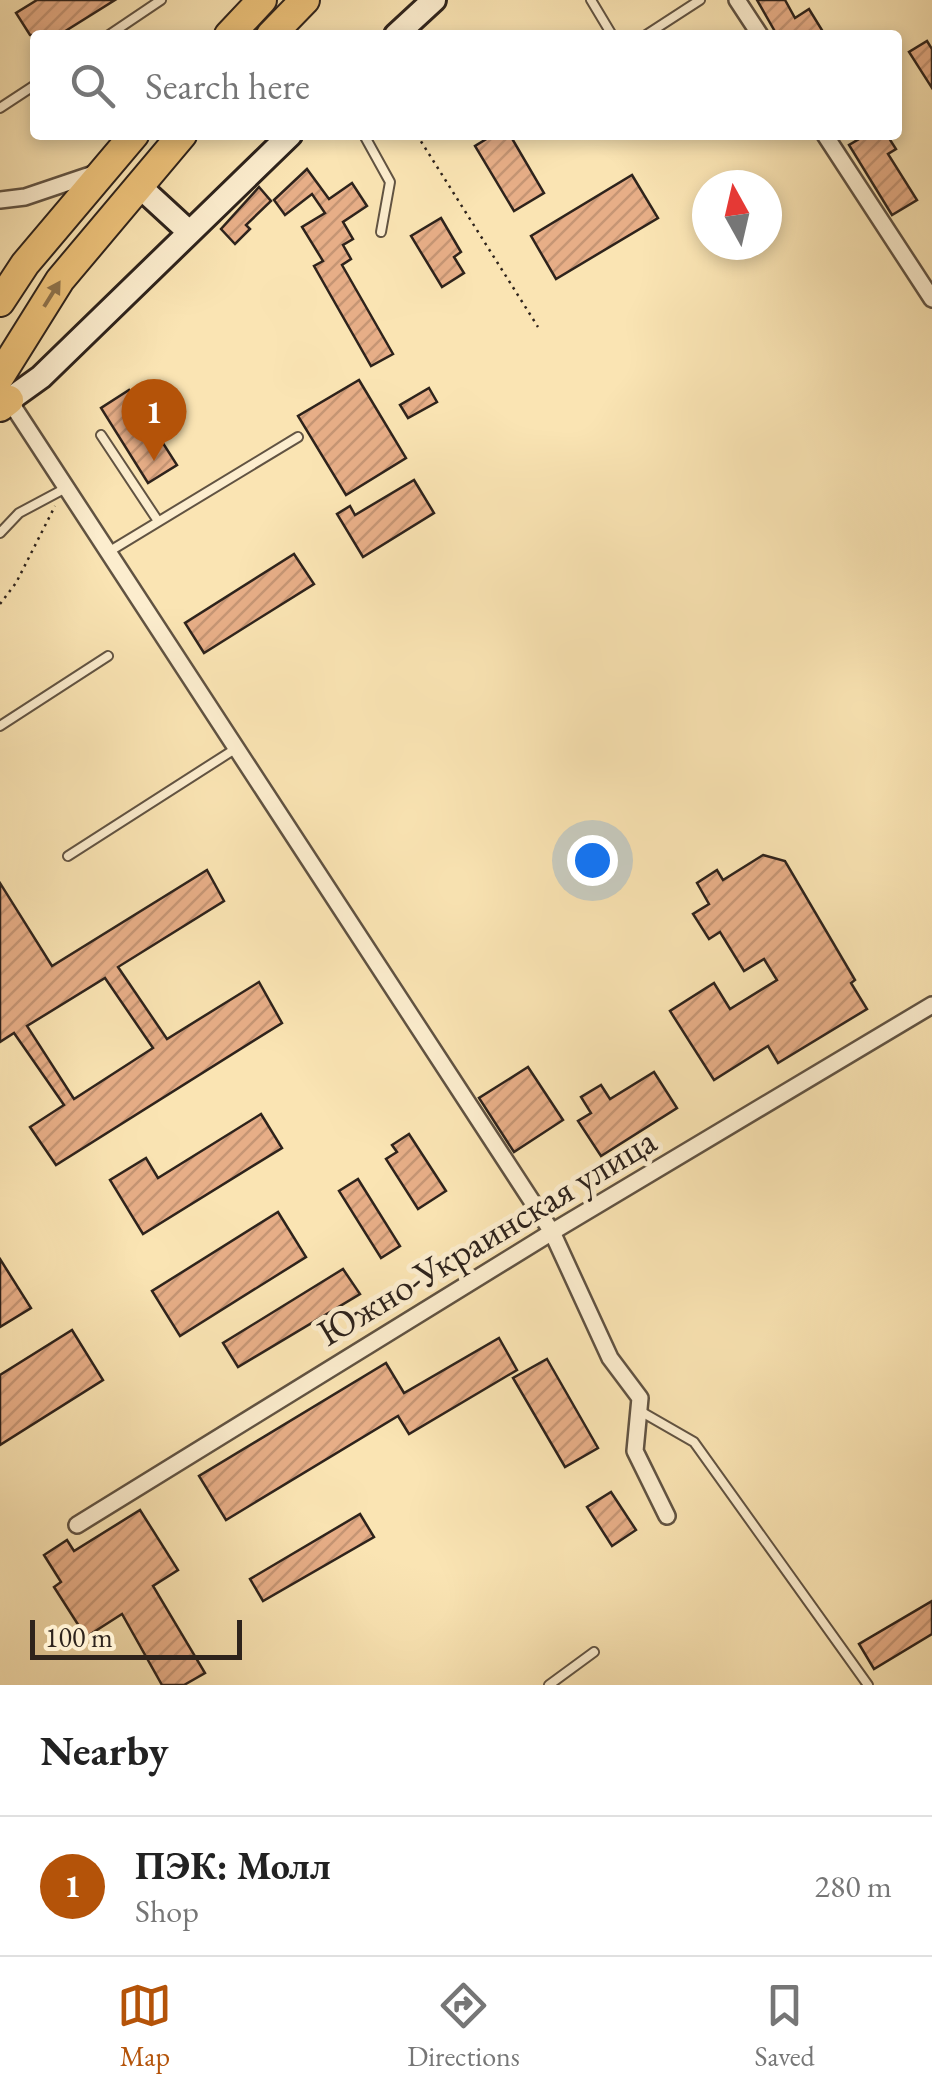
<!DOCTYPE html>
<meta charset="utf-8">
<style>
:root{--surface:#fff;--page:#f6f6f6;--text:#222;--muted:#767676;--line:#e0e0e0;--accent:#b45309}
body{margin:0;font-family:"EB Garamond",serif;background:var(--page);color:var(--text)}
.compass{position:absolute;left:692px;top:170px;width:90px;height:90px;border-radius:50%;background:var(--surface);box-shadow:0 5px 15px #0003;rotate:352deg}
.scale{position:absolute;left:30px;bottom:25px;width:212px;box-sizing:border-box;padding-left:10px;border:5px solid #2e231c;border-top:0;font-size:28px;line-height:35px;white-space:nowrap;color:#2e231c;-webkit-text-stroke:8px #fcedce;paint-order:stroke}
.you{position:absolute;left:592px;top:860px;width:35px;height:35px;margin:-25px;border:8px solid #fff;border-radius:50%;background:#1a73e8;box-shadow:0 0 0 15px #1a73e833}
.badge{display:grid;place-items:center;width:65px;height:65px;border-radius:50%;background:var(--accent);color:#fff;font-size:32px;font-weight:700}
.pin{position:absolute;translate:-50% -82px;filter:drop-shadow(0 2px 5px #0008)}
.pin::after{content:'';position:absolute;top:52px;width:35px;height:30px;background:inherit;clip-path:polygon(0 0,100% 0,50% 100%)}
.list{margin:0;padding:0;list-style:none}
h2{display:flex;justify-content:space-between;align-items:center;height:130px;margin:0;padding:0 40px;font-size:42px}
h2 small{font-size:32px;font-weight:400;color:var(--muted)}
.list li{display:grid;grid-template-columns:65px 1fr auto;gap:30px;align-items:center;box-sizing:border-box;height:140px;padding:0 40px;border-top:2px solid var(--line)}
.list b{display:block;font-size:38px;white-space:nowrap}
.list p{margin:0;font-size:32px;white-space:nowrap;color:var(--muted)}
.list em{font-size:32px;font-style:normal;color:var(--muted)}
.icon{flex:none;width:55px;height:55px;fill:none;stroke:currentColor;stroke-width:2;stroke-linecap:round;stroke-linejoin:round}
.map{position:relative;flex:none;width:932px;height:1685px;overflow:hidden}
.search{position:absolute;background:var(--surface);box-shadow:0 5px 15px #0003;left:30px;right:30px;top:30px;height:110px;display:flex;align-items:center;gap:25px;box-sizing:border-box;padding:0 35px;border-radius:10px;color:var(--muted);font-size:38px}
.sheet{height:270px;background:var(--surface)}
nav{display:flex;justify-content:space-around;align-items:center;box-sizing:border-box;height:140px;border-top:2px solid var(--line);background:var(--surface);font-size:28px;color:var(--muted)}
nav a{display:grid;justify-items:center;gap:5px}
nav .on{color:var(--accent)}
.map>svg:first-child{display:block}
</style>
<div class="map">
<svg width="932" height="1685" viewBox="0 0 932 1685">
<defs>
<pattern id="building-hatch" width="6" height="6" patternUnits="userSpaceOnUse" patternTransform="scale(2.5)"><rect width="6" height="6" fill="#e7ae87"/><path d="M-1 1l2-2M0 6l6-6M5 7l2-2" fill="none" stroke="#c69574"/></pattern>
</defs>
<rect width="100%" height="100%" fill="#fae4b3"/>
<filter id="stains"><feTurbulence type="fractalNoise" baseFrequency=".002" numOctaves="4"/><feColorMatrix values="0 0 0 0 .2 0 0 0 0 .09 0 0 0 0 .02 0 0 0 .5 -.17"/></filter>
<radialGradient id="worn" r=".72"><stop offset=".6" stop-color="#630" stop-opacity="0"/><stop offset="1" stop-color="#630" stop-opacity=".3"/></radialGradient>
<!-- building -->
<g fill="url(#building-hatch)" stroke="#2e231c" stroke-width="2.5" fill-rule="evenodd">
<polygon points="37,0 115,0 59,35 30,35 16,13"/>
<polygon points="757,0 785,0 795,18 809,9 825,35 777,35"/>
<polygon points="927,41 932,49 932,88 909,52"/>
<polygon points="493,135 510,135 544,193 514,211 475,146"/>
<polygon points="866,135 887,135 896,149 888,154 917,200 892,215 849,145"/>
<polygon points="307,169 329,199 352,183 367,206 343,222 353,239 343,245 351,259 342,265 393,354 371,366 314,266 323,261 302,227 325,213 312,194 285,215 274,200"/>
<polygon points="632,175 658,218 556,279 531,236"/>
<polygon points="259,187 271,201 246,225 250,229 235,244 221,229"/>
<polygon points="441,218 461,252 454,257 464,273 442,287 411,236"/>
<polygon points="359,380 406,458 346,495 298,416"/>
<polygon points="429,388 437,402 408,418 400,405"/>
<polygon points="129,390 177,465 148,483 101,408"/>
<polygon points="414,480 434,513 363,557 337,514 350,506 355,515"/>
<polygon points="294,554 314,584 204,653 185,623"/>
<polygon points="763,855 785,861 855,980 851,983 867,1009 778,1063 768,1046 714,1080 670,1011 714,983 730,1009 777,980 764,959 744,971 720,932 709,939 693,914 709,904 697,883 717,870 723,880"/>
<path d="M207,870L224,901L118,967L167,1039L259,982L282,1023L56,1165L30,1127L64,1105L14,1033L0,1042V883L52,966ZM105,978L153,1048L74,1099L27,1026Z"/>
<polygon points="528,1067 563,1120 514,1152 479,1098"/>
<polygon points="654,1072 677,1108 601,1156 578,1121 591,1113 581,1097 601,1085 610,1099"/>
<polygon points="261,1114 282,1148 143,1234 110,1180 146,1158 158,1178"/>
<polygon points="409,1134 446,1191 418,1209 386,1159 397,1152 392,1145"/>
<polygon points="358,1179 400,1246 381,1258 339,1191"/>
<polygon points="278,1212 306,1257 180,1336 152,1291"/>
<polygon points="0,1259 31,1308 0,1327"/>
<polygon points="343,1269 360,1294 238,1367 223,1343"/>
<polygon points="72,1330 103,1380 0,1445 0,1375"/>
<polygon points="499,1338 517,1370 409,1434 398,1416 226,1520 199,1476 386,1363 404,1393"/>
<polygon points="547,1359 598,1448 565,1467 513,1378"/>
<polygon points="611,1492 636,1530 612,1546 587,1507"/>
<polygon points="140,1510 178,1570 153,1586 205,1673 184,1685 162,1685 122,1614 86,1637 54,1587 61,1582 44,1555 67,1540 74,1551"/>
<polygon points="360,1514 374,1537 263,1601 250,1579"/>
<polygon points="932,1601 932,1634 874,1669 859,1644"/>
</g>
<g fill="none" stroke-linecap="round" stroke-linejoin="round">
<!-- lane casing -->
<g stroke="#615342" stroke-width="12">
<g id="lane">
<polyline points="591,0 612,35"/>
<polyline points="109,35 161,0"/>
<polyline points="646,35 700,0"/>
<polyline points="0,108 35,85"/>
<polyline points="364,135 390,182 381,232"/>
<polyline points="101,435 158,521"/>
<polyline points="0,533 19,513 64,489"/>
<polyline points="110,551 298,437"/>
<polyline points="0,726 108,656"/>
<polyline points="68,856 235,749"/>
<polyline points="640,1411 694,1442 868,1685"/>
<polyline points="549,1685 594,1652"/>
</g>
</g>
<!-- street casing -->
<g stroke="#615342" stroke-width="20">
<g id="street">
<polyline points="737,0 760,35"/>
<polyline points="825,135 932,299"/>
<polyline points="0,200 25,197 96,173"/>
<polyline points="9,400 552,1232 610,1358 640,1398 635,1451 667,1516"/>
<polyline points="77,1525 552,1232 932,1005"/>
</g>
</g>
<!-- secondary casing -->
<g stroke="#2e231c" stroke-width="28">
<g id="secondary">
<polyline points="396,35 434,0"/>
<polyline points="138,185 188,231"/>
<polyline points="9,400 41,377 290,135"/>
</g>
</g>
<!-- highway casing -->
<g stroke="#2e231c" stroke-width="32">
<g id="highway">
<polyline points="229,35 262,0"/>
<polyline points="271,35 305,0"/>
<polyline points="0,302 25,264 134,135"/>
<polyline points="0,376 60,280 182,135"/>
<polyline points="0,407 9,400"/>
</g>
</g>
<!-- path -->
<g stroke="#2e231c" stroke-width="2.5" stroke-dasharray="2.5 5" stroke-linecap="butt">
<polyline points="417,135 538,327"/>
<polyline points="0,604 16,583 55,506"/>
</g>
<!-- lane -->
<use href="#lane" stroke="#fcedce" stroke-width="8"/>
<!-- street -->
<use href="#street" stroke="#fcedce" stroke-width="15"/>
<!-- secondary -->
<use href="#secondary" stroke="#fcedce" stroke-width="22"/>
<!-- highway -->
<use href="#highway" stroke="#edc27a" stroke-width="28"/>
</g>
<!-- one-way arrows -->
<defs><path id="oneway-solid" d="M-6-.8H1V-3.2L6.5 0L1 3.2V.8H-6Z" transform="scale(2.5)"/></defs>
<use fill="#8e724b" href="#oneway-solid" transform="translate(52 294) rotate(-58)"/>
<g text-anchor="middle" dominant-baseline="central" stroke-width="10" stroke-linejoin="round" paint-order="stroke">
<!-- street labels -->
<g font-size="38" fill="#2e231c" stroke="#fcedce">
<text transform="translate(486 1236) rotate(-31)">Южно-Украинская улица</text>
</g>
</g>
<rect width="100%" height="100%" filter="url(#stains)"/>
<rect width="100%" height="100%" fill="url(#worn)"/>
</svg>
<svg class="compass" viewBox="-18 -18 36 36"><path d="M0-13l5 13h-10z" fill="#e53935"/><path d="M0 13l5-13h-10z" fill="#767676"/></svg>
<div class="scale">100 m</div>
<div class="you"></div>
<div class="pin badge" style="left:154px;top:461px">1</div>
<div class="search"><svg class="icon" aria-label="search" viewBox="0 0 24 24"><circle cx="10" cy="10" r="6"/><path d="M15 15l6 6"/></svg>Search here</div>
</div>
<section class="sheet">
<h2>Nearby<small></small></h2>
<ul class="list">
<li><span class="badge">1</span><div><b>ПЭК: Молл</b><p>Shop</p></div><em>280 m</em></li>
</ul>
</section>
<nav>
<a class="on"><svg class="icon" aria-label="map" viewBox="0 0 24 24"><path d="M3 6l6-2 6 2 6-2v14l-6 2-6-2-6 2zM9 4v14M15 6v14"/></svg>Map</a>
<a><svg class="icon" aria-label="directions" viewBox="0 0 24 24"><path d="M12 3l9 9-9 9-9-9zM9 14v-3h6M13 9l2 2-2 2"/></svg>Directions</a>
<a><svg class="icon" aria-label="saved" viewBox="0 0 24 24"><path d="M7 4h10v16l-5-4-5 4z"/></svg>Saved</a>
</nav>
